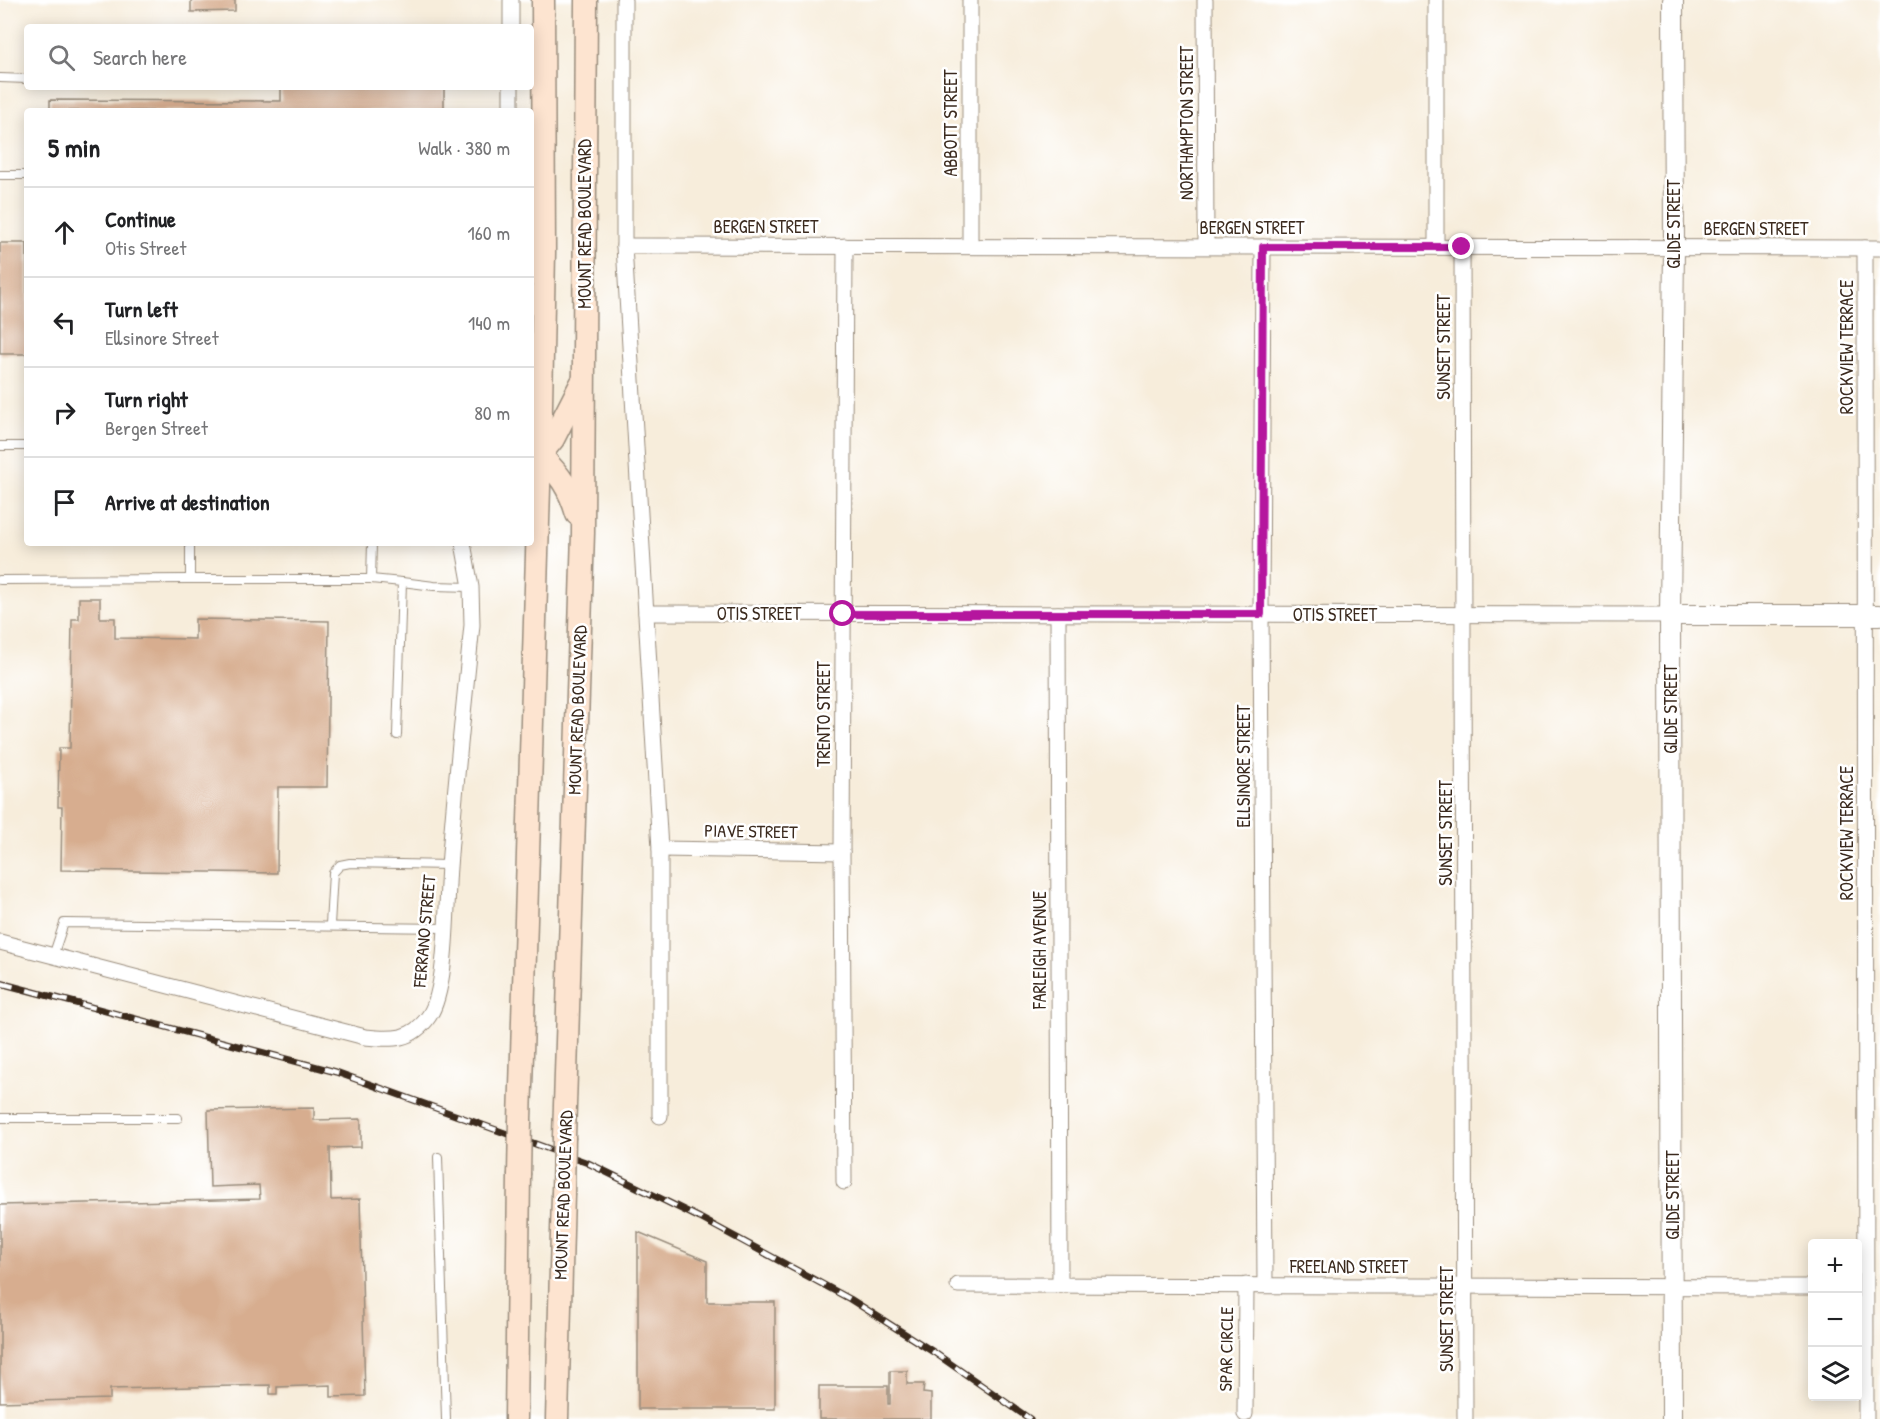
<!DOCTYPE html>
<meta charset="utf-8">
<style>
:root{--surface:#fff;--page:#f6f6f6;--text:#202124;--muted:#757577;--line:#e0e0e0}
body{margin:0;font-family:"Patrick Hand",sans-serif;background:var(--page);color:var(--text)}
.controls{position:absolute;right:18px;bottom:18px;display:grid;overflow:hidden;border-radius:6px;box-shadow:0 3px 15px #0003}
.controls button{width:54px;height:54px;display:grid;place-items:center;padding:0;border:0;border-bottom:2px solid var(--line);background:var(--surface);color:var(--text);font:30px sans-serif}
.stop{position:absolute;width:18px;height:18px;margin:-14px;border:4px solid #b5179e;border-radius:50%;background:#fff}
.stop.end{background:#b5179e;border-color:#fff;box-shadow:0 2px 6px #0008}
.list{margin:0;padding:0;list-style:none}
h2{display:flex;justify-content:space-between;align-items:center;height:78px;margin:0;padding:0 24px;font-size:26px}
h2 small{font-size:20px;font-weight:400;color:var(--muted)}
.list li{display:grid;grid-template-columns:39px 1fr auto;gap:18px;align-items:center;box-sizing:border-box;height:90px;padding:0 24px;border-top:2px solid var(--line)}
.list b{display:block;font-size:22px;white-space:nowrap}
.list p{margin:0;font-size:20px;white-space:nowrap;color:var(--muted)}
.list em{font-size:20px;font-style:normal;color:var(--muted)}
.icon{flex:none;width:33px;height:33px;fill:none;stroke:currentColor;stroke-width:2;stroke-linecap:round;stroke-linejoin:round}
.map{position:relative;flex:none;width:1880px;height:1419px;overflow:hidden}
.search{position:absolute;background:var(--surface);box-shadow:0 3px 15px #0003;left:24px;top:24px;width:510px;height:66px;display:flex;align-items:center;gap:15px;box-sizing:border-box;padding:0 21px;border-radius:6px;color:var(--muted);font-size:22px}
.panel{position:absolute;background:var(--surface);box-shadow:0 3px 15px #0003;left:24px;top:108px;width:510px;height:438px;border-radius:6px}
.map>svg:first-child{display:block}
</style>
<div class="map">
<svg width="1880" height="1419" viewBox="0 0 1880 1419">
<rect width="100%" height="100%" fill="#fff"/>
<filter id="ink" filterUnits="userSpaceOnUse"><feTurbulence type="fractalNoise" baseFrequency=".0167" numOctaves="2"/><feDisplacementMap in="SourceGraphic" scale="12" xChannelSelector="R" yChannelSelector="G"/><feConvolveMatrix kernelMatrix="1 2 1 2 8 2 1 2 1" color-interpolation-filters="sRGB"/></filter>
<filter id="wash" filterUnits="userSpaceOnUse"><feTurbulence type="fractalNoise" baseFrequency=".008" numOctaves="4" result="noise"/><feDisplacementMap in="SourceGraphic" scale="24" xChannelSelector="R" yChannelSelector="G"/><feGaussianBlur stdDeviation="1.35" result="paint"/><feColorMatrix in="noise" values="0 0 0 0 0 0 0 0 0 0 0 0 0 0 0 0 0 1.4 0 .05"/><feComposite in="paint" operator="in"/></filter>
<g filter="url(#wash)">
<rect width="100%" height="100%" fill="#f7eddb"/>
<g id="blocks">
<!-- building -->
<g fill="#d7ad8f">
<polygon points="191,0 235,0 235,11 191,12"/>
<polygon points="281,87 444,87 444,111 50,111 50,100 281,101"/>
<rect x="0" y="243" width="27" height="111"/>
<polygon points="79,598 100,598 100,618 115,618 115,638 195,639 195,619 329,621 327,787 278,787 277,873 61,870 62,807 58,807 59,748 70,748 72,619 79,619"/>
<polygon points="314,1108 314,1120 361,1119 361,1147 330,1148 331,1200 360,1199 365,1396 331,1397 331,1385 277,1387 277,1394 270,1394 270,1385 110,1389 110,1399 0,1402 0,1205 260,1199 259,1185 210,1187 208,1110"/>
<polygon points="638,1232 707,1261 707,1302 775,1302 775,1409 638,1409"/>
<polygon points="890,1371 907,1371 907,1384 924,1384 923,1393 931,1394 931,1419 819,1419 819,1386 888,1386 888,1404 890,1404"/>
</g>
</g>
</g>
<g filter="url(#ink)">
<use href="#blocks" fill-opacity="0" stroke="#998c7c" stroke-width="1.5"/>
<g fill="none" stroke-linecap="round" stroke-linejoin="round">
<!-- service casing -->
<g stroke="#998c7c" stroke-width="10">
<g id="service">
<polyline points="0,78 27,79"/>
<polyline points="0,175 27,175"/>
<polyline points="0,446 27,446"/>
<polyline points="190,543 190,579 371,579 372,543"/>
<polyline points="371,579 402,582 397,735"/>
<polyline points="0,580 190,579"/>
<polyline points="402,582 434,586 471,587"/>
<polyline points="330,925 333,873 340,865 350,863 449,865"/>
<polyline points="53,956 64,923 445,928"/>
<polyline points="0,1118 178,1118"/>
<polyline points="438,1157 446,1419"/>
</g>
</g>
<!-- minor casing -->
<g stroke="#998c7c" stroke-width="17">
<g id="minor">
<polyline points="511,0 511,27"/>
<polyline points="624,0 624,246 660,849 660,1116"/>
<polyline points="1205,0 1206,246"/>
<polyline points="1436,0 1436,247"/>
<polyline points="511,87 511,111"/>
<polyline points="624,246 1880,248"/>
<polyline points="970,246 970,0"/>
<polyline points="1263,247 1261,614 1265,1285"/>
<polyline points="1462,247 1465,1419"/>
<polyline points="1865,248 1866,1419"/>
<polyline points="646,613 1670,615"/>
<polyline points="1058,614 1060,1285"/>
<polyline points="660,849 842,852"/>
<path d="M0,942L365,1037C392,1040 412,1041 429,1016C448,989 446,902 449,867C455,786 464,706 472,625L471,587L463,543"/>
<polyline points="844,1182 842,852 845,246"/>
<polyline points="958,1285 1812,1287"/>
<polyline points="1245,1414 1246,1285"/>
</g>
</g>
<!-- tertiary casing -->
<g stroke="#998c7c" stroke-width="22">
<g id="tertiary">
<polyline points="1670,615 1880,615"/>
<polyline points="1672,1419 1670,615 1674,247 1673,0"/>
</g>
</g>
<!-- secondary casing -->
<g stroke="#998c7c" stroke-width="25">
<g id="secondary">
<path d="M540,455C560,475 569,487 577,514"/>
<polyline points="540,455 553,439 581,384"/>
<polyline points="520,1120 540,455 544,253 543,0"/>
<polyline points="564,1137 583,533 586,0"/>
<polyline points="516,1419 519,1175"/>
<polyline points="557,1419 563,1194"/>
</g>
</g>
<!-- service -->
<use href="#service" stroke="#fff" stroke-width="8"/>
<!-- minor -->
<use href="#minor" stroke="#fff" stroke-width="15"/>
<!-- tertiary -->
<use href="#tertiary" stroke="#fff" stroke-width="20"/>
<!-- secondary -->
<use href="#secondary" stroke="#fde4d0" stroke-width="22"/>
<!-- rail casing -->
<g stroke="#3b2a1e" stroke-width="7">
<polyline id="rail" points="0,983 336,1072 588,1163 700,1218 850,1299 935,1353 1030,1419"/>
</g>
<!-- rail -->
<use href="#rail" stroke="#fff" stroke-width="4.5" stroke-dasharray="14" stroke-linecap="butt"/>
<!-- secondary-bridge casing -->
<g stroke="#998c7c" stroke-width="25" stroke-linecap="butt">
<g id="secondary-bridge">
<polyline points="519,1175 520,1120"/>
<polyline points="563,1194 564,1137"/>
</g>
</g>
<!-- secondary-bridge -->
<use href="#secondary-bridge" stroke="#fde4d0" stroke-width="22"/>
</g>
</g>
<g fill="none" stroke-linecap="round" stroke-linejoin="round" filter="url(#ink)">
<!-- route -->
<polyline stroke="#b5179e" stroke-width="8" points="843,614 1261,614 1263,247 1462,247"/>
</g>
<g text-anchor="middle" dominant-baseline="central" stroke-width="5" stroke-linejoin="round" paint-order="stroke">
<!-- street labels -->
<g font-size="18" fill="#3b2a1e" stroke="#fff">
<text transform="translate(950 123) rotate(-90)">ABBOTT STREET</text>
<text transform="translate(1186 123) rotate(-90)">NORTHAMPTON STREET</text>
<text transform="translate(584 224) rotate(-90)">MOUNT READ BOULEVARD</text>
<text transform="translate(1673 224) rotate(-90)">GLIDE STREET</text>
<text x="766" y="226">BERGEN STREET</text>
<text x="1252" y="227">BERGEN STREET</text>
<text x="1756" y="228">BERGEN STREET</text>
<text transform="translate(1443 347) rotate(-90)">SUNSET STREET</text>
<text transform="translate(1846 347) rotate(-90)">ROCKVIEW TERRACE</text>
<text x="759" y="613">OTIS STREET</text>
<text x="1335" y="614">OTIS STREET</text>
<text transform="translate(1670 709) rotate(-90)">GLIDE STREET</text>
<text transform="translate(577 710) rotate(-88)">MOUNT READ BOULEVARD</text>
<text transform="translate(823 714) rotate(-90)">TRENTO STREET</text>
<text transform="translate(1243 766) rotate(-90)">ELLSINORE STREET</text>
<text transform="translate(751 831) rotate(1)">PIAVE STREET</text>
<text transform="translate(1445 833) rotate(-90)">SUNSET STREET</text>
<text transform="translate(1846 833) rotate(-90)">ROCKVIEW TERRACE</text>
<text transform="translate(424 931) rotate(-85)">FERRANO STREET</text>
<text transform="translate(1039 950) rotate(-90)">FARLEIGH AVENUE</text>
<text transform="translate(563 1195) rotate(-88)">MOUNT READ BOULEVARD</text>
<text transform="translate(1672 1195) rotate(-90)">GLIDE STREET</text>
<text x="1349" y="1266">FREELAND STREET</text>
<text transform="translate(1446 1319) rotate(-90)">SUNSET STREET</text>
<text transform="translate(1226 1349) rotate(-89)">SPAR CIRCLE</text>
</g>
</g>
</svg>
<div class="controls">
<button>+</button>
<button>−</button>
<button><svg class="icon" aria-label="layers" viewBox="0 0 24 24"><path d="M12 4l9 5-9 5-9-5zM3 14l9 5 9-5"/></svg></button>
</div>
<div class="stop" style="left:843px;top:614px"></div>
<div class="stop end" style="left:1462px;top:247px"></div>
<div class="search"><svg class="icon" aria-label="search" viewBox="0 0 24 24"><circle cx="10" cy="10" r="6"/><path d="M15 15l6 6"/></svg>Search here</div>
<section class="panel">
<h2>5 min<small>Walk · 380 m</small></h2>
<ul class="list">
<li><svg class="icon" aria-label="ahead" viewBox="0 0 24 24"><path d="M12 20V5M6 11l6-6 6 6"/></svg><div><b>Continue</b><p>Otis Street</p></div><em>160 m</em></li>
<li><svg class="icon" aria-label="left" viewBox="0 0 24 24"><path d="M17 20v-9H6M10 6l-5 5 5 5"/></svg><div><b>Turn left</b><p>Ellsinore Street</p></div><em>140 m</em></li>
<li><svg class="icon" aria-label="right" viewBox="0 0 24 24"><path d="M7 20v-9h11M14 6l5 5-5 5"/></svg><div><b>Turn right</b><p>Bergen Street</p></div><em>80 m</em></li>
<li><svg class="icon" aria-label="arrive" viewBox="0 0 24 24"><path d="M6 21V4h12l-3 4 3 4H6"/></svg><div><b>Arrive at destination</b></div></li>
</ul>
</section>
</div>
